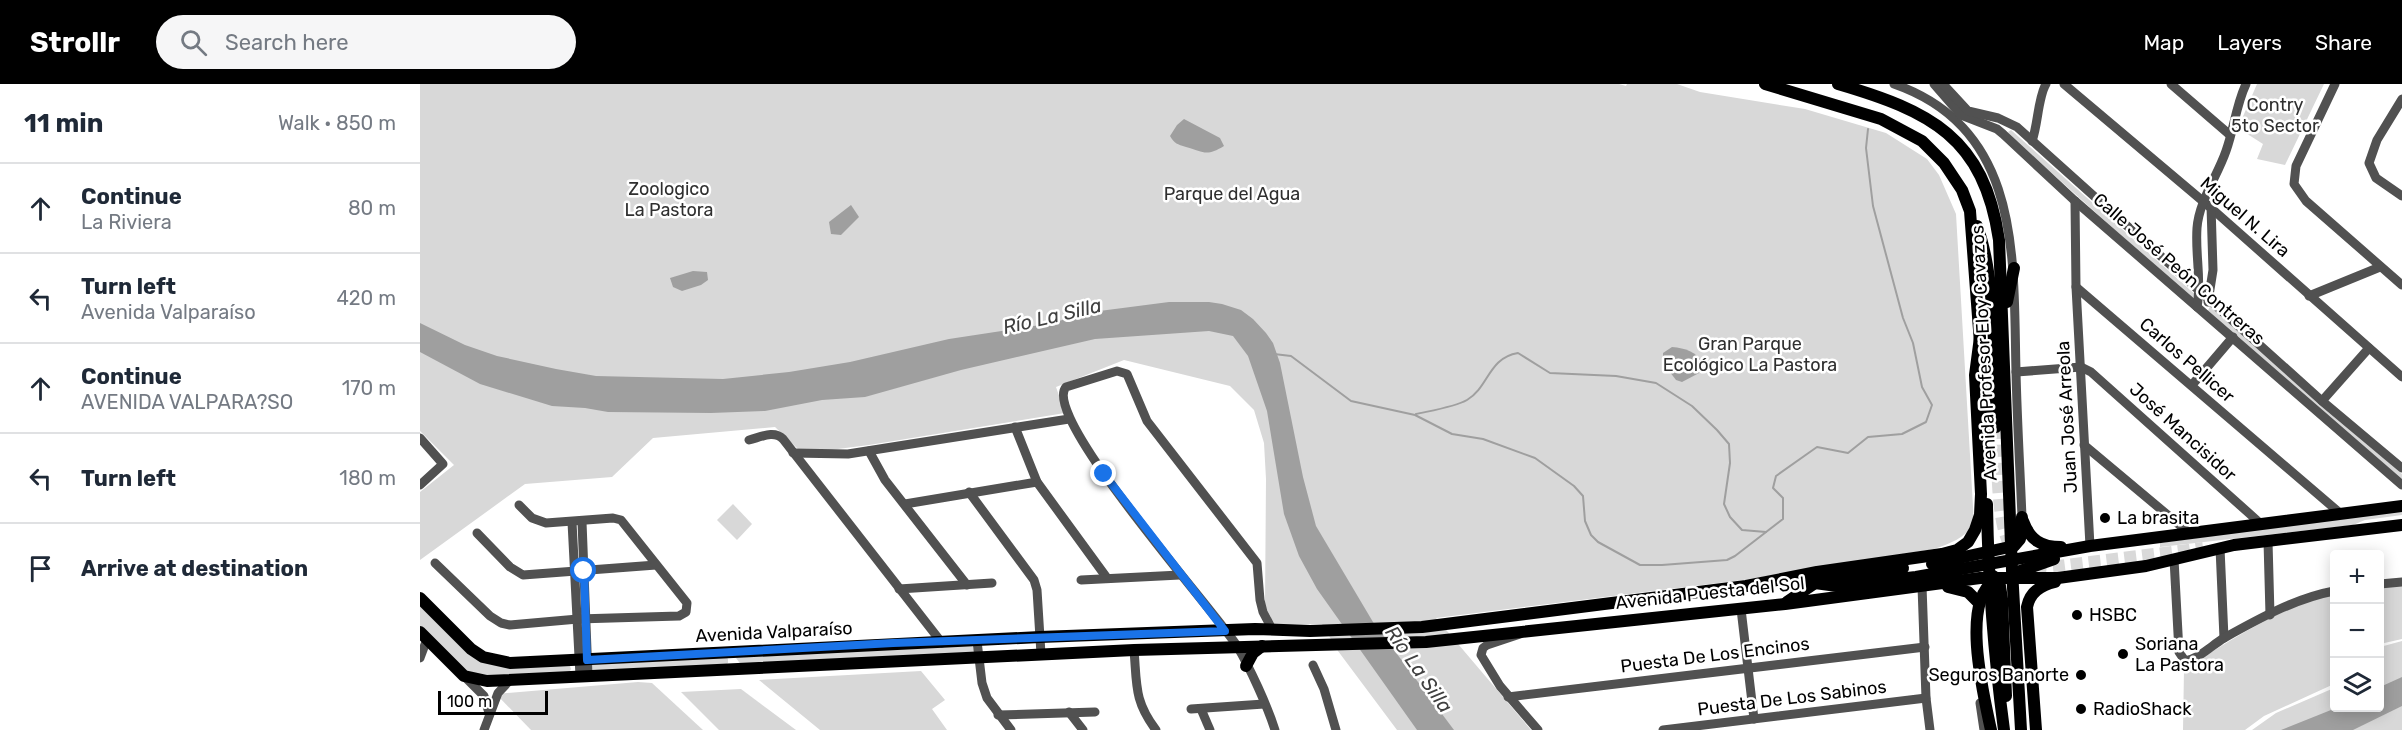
<!DOCTYPE html>
<meta charset="utf-8">
<style>
:root{--surface:#fff;--page:#f6f6f7;--text:#1f2937;--muted:#747a83;--line:#e0e1e3;--accent:#000}
body{margin:0;font-family:Rubik,sans-serif;background:var(--page);color:var(--text)}
.controls{position:absolute;right:18px;bottom:18px;display:grid;overflow:hidden;border-radius:6px;box-shadow:0 3px 15px #0003}
.controls button{width:54px;height:54px;display:grid;place-items:center;padding:0;border:0;border-bottom:2px solid var(--line);background:var(--surface);color:var(--text);font:30px sans-serif}
.scale{position:absolute;left:18px;bottom:15px;width:110px;box-sizing:border-box;padding-left:6px;border:3px solid #000;border-top:0;font-size:16px;line-height:21px;white-space:nowrap;color:#000;-webkit-text-stroke:4px #fff;paint-order:stroke}
.stop{position:absolute;width:18px;height:18px;margin:-14px;border:4px solid #1a73e8;border-radius:50%;background:#fff}
.stop.end{background:#1a73e8;border-color:#fff;box-shadow:0 2px 6px #0008}
.list{margin:0;padding:0;list-style:none}
h2{display:flex;justify-content:space-between;align-items:center;height:78px;margin:0;padding:0 24px;font-size:26px}
h2 small{font-size:20px;font-weight:400;color:var(--muted)}
.list li{display:grid;grid-template-columns:39px 1fr auto;gap:18px;align-items:center;box-sizing:border-box;height:90px;padding:0 24px;border-top:2px solid var(--line)}
.list b{display:block;font-size:22px;white-space:nowrap}
.list p{margin:0;font-size:20px;white-space:nowrap;color:var(--muted)}
.list em{font-size:20px;font-style:normal;color:var(--muted)}
.icon{flex:none;width:33px;height:33px;fill:none;stroke:currentColor;stroke-width:2;stroke-linecap:round;stroke-linejoin:round}
.map{position:relative;flex:none;width:1982px;height:646px;overflow:hidden}
header{display:flex;align-items:center;gap:36px;box-sizing:border-box;height:84px;padding:0 30px;background:var(--accent);color:#fff}
header strong{font-size:28px}
nav{display:flex;gap:33px;margin-inline-start:auto;font-size:21px}
.search{width:420px;height:54px;background:var(--page);display:flex;align-items:center;gap:15px;box-sizing:border-box;padding:0 21px;border-radius:33px;color:var(--muted);font-size:22px}
main{display:flex}
aside{flex:1;background:var(--surface)}
.map>svg:first-child{display:block}
</style>
<header>
<strong>Strollr</strong>
<div class="search"><svg class="icon" aria-label="search" viewBox="0 0 24 24"><circle cx="10" cy="10" r="6"/><path d="M15 15l6 6"/></svg>Search here</div>
<nav><a>Map</a><a>Layers</a><a>Share</a></nav>
</header>
<main>
<aside>
<h2>11 min<small>Walk · 850 m</small></h2>
<ul class="list">
<li><svg class="icon" aria-label="ahead" viewBox="0 0 24 24"><path d="M12 20V5M6 11l6-6 6 6"/></svg><div><b>Continue</b><p>La Riviera</p></div><em>80 m</em></li>
<li><svg class="icon" aria-label="left" viewBox="0 0 24 24"><path d="M17 20v-9H6M10 6l-5 5 5 5"/></svg><div><b>Turn left</b><p>Avenida Valparaíso</p></div><em>420 m</em></li>
<li><svg class="icon" aria-label="ahead" viewBox="0 0 24 24"><path d="M12 20V5M6 11l6-6 6 6"/></svg><div><b>Continue</b><p>AVENIDA VALPARA?SO</p></div><em>170 m</em></li>
<li><svg class="icon" aria-label="left" viewBox="0 0 24 24"><path d="M17 20v-9H6M10 6l-5 5 5 5"/></svg><div><b>Turn left</b></div><em>180 m</em></li>
<li><svg class="icon" aria-label="arrive" viewBox="0 0 24 24"><path d="M6 21V4h12l-3 4 3 4H6"/></svg><div><b>Arrive at destination</b></div></li>
</ul>
</aside>
<div class="map">
<svg width="1982" height="646" viewBox="0 0 1982 646">
<rect width="100%" height="100%" fill="#fff"/>
<!-- green -->
<g fill="#d8d8d8">
<path d="M0,0H1199L1206,2L1207,0H1257L1280,8L1385,25L1466,49L1507,75L1519,91L1536,130L1554,440C1545,454 1529,460 1514,465L1323,496L1016,534L1111,646H977L918,567L902,540L855,541L845,522L846,395L844,359L834,326L810,302L704,276L636,303L645,329L449,361L410,366H379L355,343L233,354L192,393L105,400L0,476V408L34,381L0,347Z"/>
<polygon points="1837,0 1904,0 1865,81 1837,75 1843,60 1818,44"/>
<polygon points="1591,46 1777,212 1774,217 1594,55 1588,48"/>
<polygon points="1790,222 1982,390 1982,399 1787,229"/>
<polygon points="313,420 332,440 317,456 297,436"/>
<polygon points="1982,426 1982,431 1945,436 1933,441 1740,463 1740,459"/>
<polygon points="1982,501 1982,555 1960,560 1960,503"/>
<path d="M1914,511V600L1844,632L1825,646H1763L1764,585C1805,560 1868,518 1914,511Z"/>
<path d="M0,521L62,575L149,579L151,585L149,589C122,590 65,600 43,585C27,574 14,556 0,542Z"/>
<polygon points="1982,557 1982,646 1832,646 1856,629 1914,604 1914,624 1960,624 1960,563"/>
<polygon points="552,561 555,568 322,582 316,574 318,571"/>
<polygon points="306,572 308,575 308,579 304,582 170,588 170,578"/>
<polygon points="501,587 525,616 512,625 527,646 400,646 339,596"/>
<polygon points="218,598 232,599 283,646 111,646 76,610"/>
<polygon points="321,605 376,646 299,646 261,608"/>
</g>
<!-- water -->
<g fill="#9f9f9f">
<path d="M764,35L800,54L804,62C786,73 784,68 766,63C757,60 755,60 750,52L757,41Z"/>
<polygon points="431,121 439,133 421,151 411,150 409,138"/>
<polygon points="273,187 287,188 288,196 281,201 262,207 253,203 250,194"/>
<polygon points="749,218 789,218 802,220 821,226 833,235 846,249 853,259 860,279 883,393 896,442 953,538 1034,646 997,646 897,505 879,472 864,430 847,327 828,272 813,252 789,247 675,255 541,286 445,313 402,316 345,327 291,329 188,328 165,324 132,322 60,300 0,268 0,239 45,261 77,272 136,285 176,292 303,295 369,288 430,278 529,255 633,239 664,229"/>
<path d="M1252,263C1266,264 1275,268 1284,279L1281,288L1262,298L1256,296L1243,279V269Z"/>
<polygon points="1982,593 1982,622 1933,646 1861,646 1916,624 1960,624 1960,603"/>
</g>
<g fill="none" stroke-linecap="round" stroke-linejoin="round">
<!-- stream -->
<g stroke="#9f9f9f" stroke-width="2">
<polyline points="854,270 871,272 931,317 995,331 1032,350 1063,355 1115,374 1154,402 1163,412 1165,437 1171,451 1178,458 1220,481 1242,481 1307,476 1315,472 1363,435 1363,414 1353,404 1356,392 1397,363 1428,369 1448,353 1482,350 1506,338 1512,321 1502,303 1493,259 1483,234 1453,122 1446,64 1448,45"/>
<path d="M996,330C1009,327 1035,323 1047,316C1069,303 1068,274 1098,269L1130,289L1196,292L1236,299L1272,322L1297,346L1309,360L1310,379L1304,420L1310,433L1322,446L1346,448"/>
</g>
<!-- major-tunnel -->
<g stroke="#d9d9d9" stroke-width="12" stroke-dasharray="12 6" stroke-linecap="butt">
<path d="M1576,343C1578,374 1575,441 1592,465"/>
<polyline points="1615,481 1630,483 1783,464"/>
</g>
<!-- minor -->
<g stroke="#515151" stroke-width="9">
<path d="M1474,0C1603,45 1593,175 1596,287C1597,335 1600,384 1602,433"/>
<polyline points="1514,0 1541,31 1577,45 1583,50 1655,117 1982,401"/>
<polyline points="1523,0 1548,27 1578,34 1597,43 1902,317 1982,384"/>
<polyline points="1644,0 1791,124 1982,293"/>
<polyline points="1751,0 1810,51"/>
<polyline points="1915,0 1876,82 1874,100 1886,117 1982,201"/>
<polyline points="1982,15 1957,56 1949,79 1956,94 1982,112"/>
<path d="M1612,57C1618,41 1618,13 1626,0"/>
<polyline points="1655,117 1656,203 1670,462"/>
<polyline points="1656,203 1921,430"/>
<polyline points="1889,212 1960,183"/>
<polyline points="1788,218 1793,186 1791,122"/>
<path d="M1777,223C1782,197 1775,171 1777,144C1779,117 1797,93 1806,67C1814,45 1816,21 1826,0"/>
<polyline points="1596,288 1661,283 1671,288 1841,440"/>
<polyline points="1772,301 1813,253"/>
<polyline points="1902,317 1949,264"/>
<polyline points="595,343 617,398 687,494"/>
<polyline points="0,354 23,380 0,401"/>
<path d="M329,356C341,353 354,346 363,355L522,559"/>
<polyline points="1664,361 1768,448"/>
<polyline points="449,367 465,396 547,501"/>
<polyline points="373,369 428,370 649,335"/>
<polyline points="549,408 614,496 617,506 621,570"/>
<polyline points="485,420 617,398"/>
<polyline points="152,438 160,592"/>
<polyline points="162,438 168,592"/>
<polyline points="57,449 90,483 103,491 236,481"/>
<polyline points="1848,457 1850,531"/>
<polyline points="1800,464 1804,554"/>
<path d="M1754,475L1759,568L1765,577C1779,575 1792,561 1804,554C1838,535 1876,514 1914,507"/>
<polyline points="15,479 70,532 81,539 90,541 158,535 259,532 266,528 267,519 201,436 193,434 126,439 112,434 99,421"/>
<polyline points="661,496 760,491"/>
<polyline points="1960,500 1982,498"/>
<polyline points="1502,502 1506,614 1510,646"/>
<polyline points="479,505 572,499"/>
<polyline points="1321,525 1334,635"/>
<path d="M852,545L843,528L840,516L837,479L727,337L707,290L697,287L646,303C620,332 796,528 817,562C830,584 847,621 855,646"/>
<polyline points="1100,550 1067,561 1063,564 1061,571 1080,602 1118,646"/>
<polyline points="557,557 562,599 567,614 591,646"/>
<path d="M714,566C717,601 714,617 736,646"/>
<polyline points="0,574 7,555"/>
<polyline points="893,581 904,605 916,646"/>
<polyline points="46,594 64,612 69,629"/>
<polyline points="1088,613 1505,563"/>
<polyline points="1560,619 1564,646"/>
<polyline points="771,625 844,620"/>
<polyline points="781,625 790,646"/>
<polyline points="649,628 663,646"/>
<polyline points="578,631 675,628"/>
<polyline points="64,646 78,609 90,596"/>
<polyline points="1243,646 1506,614"/>
</g>
<!-- major -->
<g stroke="#000" stroke-width="12">
<polyline points="1345,0 1461,35 1502,57 1524,79 1542,106 1550,127 1560,259"/>
<path d="M1418,0C1510,27 1564,53 1579,156L1592,486L1601,646"/>
<path d="M1557,142C1577,196 1574,284 1576,343"/>
<polyline points="1587,218 1594,184"/>
<polyline points="1562,276 1566,352"/>
<path d="M1567,420C1568,496 1574,571 1584,646"/>
<path d="M1603,437C1610,456 1621,463 1641,463"/>
<polyline points="1512,480 1594,462 1600,455 1602,433"/>
<polyline points="1592,490 1634,475"/>
<polyline points="1573,492 1579,496 1582,515 1586,612"/>
<polyline points="1373,496 1417,502 1496,493 1670,462 1982,422"/>
<polyline points="1528,503 1548,508 1559,519"/>
<polyline points="0,514 51,565 63,573 90,579 620,553 835,545 890,547 1002,543 1326,502 1397,488 1522,470 1537,466 1548,458 1555,446 1560,431 1561,410 1555,291 1560,253"/>
<polyline points="1367,518 1395,499 1409,494 1483,484"/>
<polyline points="0,548 44,592 67,597 714,566 1006,558 1365,520 1560,494 1638,494 1726,482 1814,461 1982,441"/>
<polyline points="826,582 833,569 842,562"/>
<path d="M1571,646C1564,613 1541,520 1573,498"/>
<path d="M1616,646L1607,523C1610,508 1621,501 1635,498"/>
</g>
</g>
<g fill="none" stroke-linecap="round" stroke-linejoin="round">
<!-- route -->
<polyline stroke="#1a73e8" stroke-width="8" points="164,487 167,576 473,559 805,547 684,390"/>
</g>
<!-- markers -->
<g fill="#000" stroke="#fff" stroke-width="2">
<circle cx="1685" cy="434" r="6"/>
<circle cx="1657" cy="531" r="6"/>
<circle cx="1703" cy="570" r="6"/>
<circle cx="1661" cy="591" r="6"/>
<circle cx="1661" cy="625" r="6"/>
</g>
<g text-anchor="middle" dominant-baseline="central" stroke-width="5" stroke-linejoin="round" paint-order="stroke">
<!-- park labels -->
<g font-size="18" fill="#2f2f2f" stroke="#fff">
<text x="1855" y="21">Contry<tspan x="1855" dy="21">5to Sector</tspan></text>
<text x="249" y="105">Zoologico<tspan x="249" dy="21">La Pastora</tspan></text>
<text x="812" y="110">Parque del Agua</text>
<text x="1330" y="260">Gran Parque<tspan x="1330" dy="21">Ecológico La Pastora</tspan></text>
</g>
<!-- street labels -->
<g font-size="18" fill="#000" stroke="#fff">
<text transform="translate(1825 133) rotate(41)">Miguel N. Lira</text>
<text transform="translate(1759 185) rotate(41)">Calle José Peón Contreras</text>
<text transform="translate(1564 269) rotate(-93)">Avenida Profesor Eloy Cavazos</text>
<text transform="translate(1767 276) rotate(41)">Carlos Pellicer</text>
<text transform="translate(1647 333) rotate(-93)">Juan José Arreola</text>
<text transform="translate(1763 348) rotate(42)">José Mancisidor</text>
<text transform="translate(1290 509) rotate(-6)">Avenida Puesta del Sol</text>
<text transform="translate(354 548) rotate(-3)">Avenida Valparaíso</text>
<text transform="translate(1295 571) rotate(-7)">Puesta De Los Encinos</text>
<text transform="translate(1372 614) rotate(-7)">Puesta De Los Sabinos</text>
</g>
<!-- poi labels -->
<g font-size="18" fill="#000" stroke="#fff" text-anchor="start">
<text x="1697" y="434">La brasita</text>
<text x="1669" y="531">HSBC</text>
<text x="1715" y="560">Soriana<tspan x="1715" dy="21">La Pastora</tspan></text>
<text x="1649" y="591" text-anchor="end">Seguros Banorte</text>
<text x="1673" y="625">RadioShack</text>
</g>
<!-- water labels -->
<g font-size="20" font-style="italic" fill="#404040" stroke="#fff">
<text transform="translate(632 232) rotate(-13)">Río La Silla</text>
<text transform="translate(999 585) rotate(55)">Río La Silla</text>
</g>
</g>
</svg>
<div class="controls">
<button>+</button>
<button>−</button>
<button><svg class="icon" aria-label="layers" viewBox="0 0 24 24"><path d="M12 4l9 5-9 5-9-5zM3 14l9 5 9-5"/></svg></button>
</div>
<div class="scale">100 m</div>
<div class="stop" style="left:164px;top:487px"></div>
<div class="stop end" style="left:684px;top:390px"></div>
</div>
</main>
